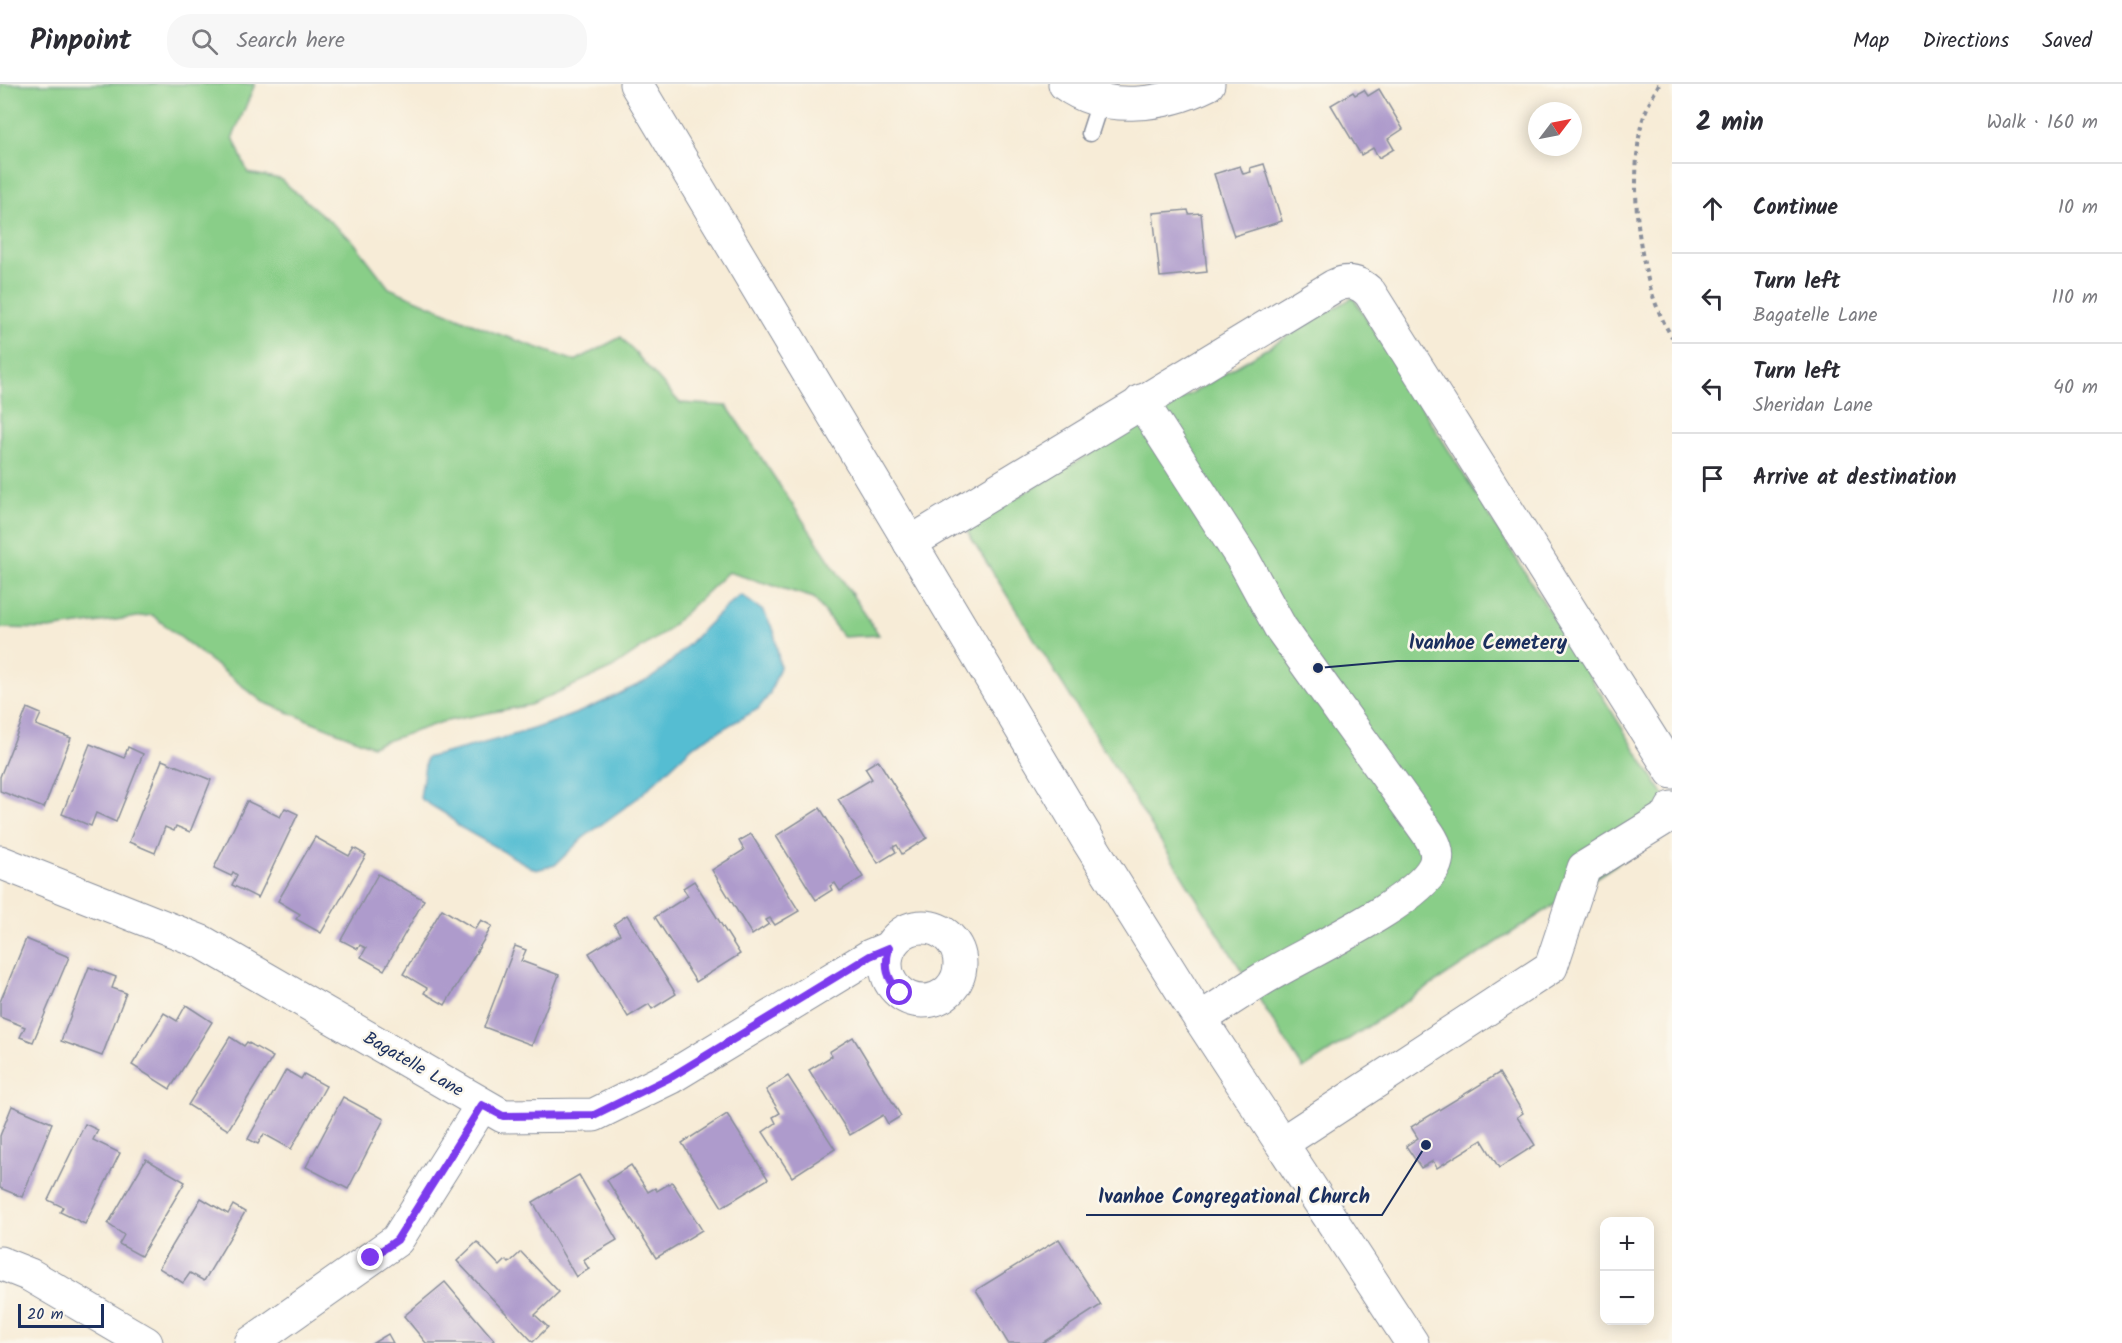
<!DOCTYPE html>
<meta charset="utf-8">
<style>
:root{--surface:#fff;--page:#f7f7f7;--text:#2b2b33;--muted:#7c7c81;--line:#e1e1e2}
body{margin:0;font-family:Kalam,sans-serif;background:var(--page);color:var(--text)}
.controls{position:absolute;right:18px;bottom:18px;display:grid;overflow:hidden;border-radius:12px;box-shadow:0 3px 15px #0003}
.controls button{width:54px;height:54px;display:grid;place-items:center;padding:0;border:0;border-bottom:2px solid var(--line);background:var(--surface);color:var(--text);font:30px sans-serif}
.compass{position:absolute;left:1528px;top:18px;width:54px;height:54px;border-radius:50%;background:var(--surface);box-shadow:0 3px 15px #0003;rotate:58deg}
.scale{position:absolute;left:18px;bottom:15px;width:86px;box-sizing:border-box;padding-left:6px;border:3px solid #1b2f5e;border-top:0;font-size:16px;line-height:21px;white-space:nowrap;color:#1b2f5e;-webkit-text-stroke:4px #fbf7ec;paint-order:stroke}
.stop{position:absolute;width:18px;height:18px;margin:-14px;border:4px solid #7c3aed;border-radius:50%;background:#fff}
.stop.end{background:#7c3aed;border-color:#fff;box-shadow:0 2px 6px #0008}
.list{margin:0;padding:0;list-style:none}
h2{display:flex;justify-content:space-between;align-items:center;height:78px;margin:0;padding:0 24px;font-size:26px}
h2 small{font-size:20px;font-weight:400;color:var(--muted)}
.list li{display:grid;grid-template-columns:39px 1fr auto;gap:18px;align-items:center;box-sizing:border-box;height:90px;padding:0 24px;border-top:2px solid var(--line)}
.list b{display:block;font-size:22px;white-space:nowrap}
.list p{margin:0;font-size:20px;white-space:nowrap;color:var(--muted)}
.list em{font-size:20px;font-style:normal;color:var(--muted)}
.icon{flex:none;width:33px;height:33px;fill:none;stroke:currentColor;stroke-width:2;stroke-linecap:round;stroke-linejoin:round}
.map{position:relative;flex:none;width:1672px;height:1259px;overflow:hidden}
header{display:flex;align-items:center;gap:36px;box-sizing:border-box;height:84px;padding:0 30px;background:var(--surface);border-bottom:2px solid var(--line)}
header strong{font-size:28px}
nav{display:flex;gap:33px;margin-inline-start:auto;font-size:21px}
.search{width:420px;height:54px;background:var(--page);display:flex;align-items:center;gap:15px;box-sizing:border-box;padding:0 21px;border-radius:24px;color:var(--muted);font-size:22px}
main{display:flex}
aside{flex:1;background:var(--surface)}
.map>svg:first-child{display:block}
</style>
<header>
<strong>Pinpoint</strong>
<div class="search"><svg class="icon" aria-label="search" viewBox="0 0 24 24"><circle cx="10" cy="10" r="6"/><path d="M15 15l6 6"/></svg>Search here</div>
<nav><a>Map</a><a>Directions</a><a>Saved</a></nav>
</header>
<main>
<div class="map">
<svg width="1672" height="1259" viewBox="0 0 1672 1259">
<rect width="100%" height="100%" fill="#fbf7ec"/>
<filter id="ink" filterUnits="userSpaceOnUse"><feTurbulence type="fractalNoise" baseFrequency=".0167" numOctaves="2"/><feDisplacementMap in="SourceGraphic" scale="12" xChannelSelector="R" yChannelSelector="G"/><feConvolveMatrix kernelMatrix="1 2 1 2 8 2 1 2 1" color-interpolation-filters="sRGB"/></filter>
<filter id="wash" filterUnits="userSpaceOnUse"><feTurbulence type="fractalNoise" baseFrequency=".008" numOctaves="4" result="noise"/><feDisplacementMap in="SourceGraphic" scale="24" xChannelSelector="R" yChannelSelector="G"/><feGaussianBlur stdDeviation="1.35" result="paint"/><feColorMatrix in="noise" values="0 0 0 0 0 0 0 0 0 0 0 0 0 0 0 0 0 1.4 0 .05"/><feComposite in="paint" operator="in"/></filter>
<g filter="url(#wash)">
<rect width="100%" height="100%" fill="#f7ecd7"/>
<!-- green -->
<g fill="#89ce88" stroke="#527e73" stroke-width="1.5">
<polygon points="0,0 255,0 233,53 248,89 280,95 353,157 389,204 493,248 575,277 621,253 680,319 727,322 879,551 843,553 814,514 728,488 665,548 612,584 530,621 442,638 372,662 263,618 152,531 49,545 0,544"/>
<polygon points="1353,213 1672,724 1672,744 1303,985 965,444"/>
</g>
<!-- water -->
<path fill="#54bdd2" stroke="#387698" stroke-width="1.5" d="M741,511L763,527L774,547L780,583L769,611L758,625L693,662L639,713L583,754L555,781L536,786L458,742C448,728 434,725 420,714L426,674C493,657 560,641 621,609C632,603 644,599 654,592C686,568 709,534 741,511Z"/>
<g id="blocks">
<!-- building -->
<g fill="#ae9bcc">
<polygon points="1379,5 1403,45 1388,55 1394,65 1379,74 1373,64 1361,71 1331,21 1353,8 1355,11 1364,6 1368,12"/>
<polygon points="1264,80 1282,137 1234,152 1214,90 1240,82 1243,90 1251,88 1250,84"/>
<polygon points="1188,126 1189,130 1201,129 1207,188 1160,193 1153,129"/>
<polygon points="27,624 41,630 36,641 71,654 44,724 0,707 0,693"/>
<polygon points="90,660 124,674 128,663 143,670 116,738 96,729 91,742 62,730"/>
<polygon points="162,676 211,696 190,748 176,742 174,747 165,743 155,769 129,758"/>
<polygon points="878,676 927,754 902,770 897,761 893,763 896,768 878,779 838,715 872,695 865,684"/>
<polygon points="247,717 280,733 285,724 298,730 258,814 232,801 237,791 233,788 231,792 214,784"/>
<polygon points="820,724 863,793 840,807 835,799 830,802 832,806 816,816 776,752"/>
<polygon points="751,750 799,827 775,841 770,834 766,836 769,840 752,851 712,786 744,766 739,757"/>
<polygon points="315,753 349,772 354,764 366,771 321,849 296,835 300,830 278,817"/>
<polygon points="378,790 424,816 384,886 361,873 366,864 360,861 358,865 341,856"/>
<polygon points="694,797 740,870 696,898 655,833 688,812 683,804"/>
<polygon points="442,825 475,845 481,836 492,842 445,921 424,909 427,904 403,890"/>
<polygon points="627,831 676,910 652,925 649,920 628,933 589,869 620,850 614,840"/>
<polygon points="26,855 69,873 33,958 20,953 25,943 0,933 0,918"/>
<polygon points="515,862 526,866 521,877 559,891 532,961 484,943"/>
<polygon points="89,883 116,893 112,904 126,909 102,972 61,957"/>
<polygon points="186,921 212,938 170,1005 132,981 164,929 177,937"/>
<polygon points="230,953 244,962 247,958 273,973 228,1046 188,1021"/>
<polygon points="853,953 901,1032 888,1040 883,1031 850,1051 809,986 832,972 829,968"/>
<polygon points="286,986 301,995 304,990 326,1002 291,1065 264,1050 258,1060 248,1055"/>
<polygon points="1499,989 1523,1029 1517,1033 1535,1061 1499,1084 1482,1056 1437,1084 1433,1077 1421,1084 1406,1062 1418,1054 1411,1043"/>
<polygon points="788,992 835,1065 792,1093 763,1048 776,1039 773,1033 780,1029 766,1006"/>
<polygon points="343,1013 384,1035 348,1105 306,1083"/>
<polygon points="12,1022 52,1039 22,1113 0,1104 0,1052"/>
<polygon points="727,1030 768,1095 722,1123 682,1059"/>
<polygon points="85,1040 98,1046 93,1056 120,1069 85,1140 60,1128 63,1123 48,1116"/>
<polygon points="146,1075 185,1098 141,1172 119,1160 124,1151 108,1140"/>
<polygon points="631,1081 648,1108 655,1104 657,1107 672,1098 702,1146 656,1174 607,1096"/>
<polygon points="579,1091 617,1156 583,1176 589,1185 576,1193 533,1118"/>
<polygon points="201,1114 228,1130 233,1121 245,1128 204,1197 190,1189 183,1199 159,1184"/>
<polygon points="1059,1155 1101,1221 1042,1259 1008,1259 976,1206"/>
<polygon points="477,1158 500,1182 506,1176 509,1179 521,1168 559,1208 535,1231 548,1243 533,1258 457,1177"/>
<polygon points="445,1198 494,1256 490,1259 426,1259 404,1232"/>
<polygon points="388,1250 393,1259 373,1259"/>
</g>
</g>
</g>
<g filter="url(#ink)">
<use href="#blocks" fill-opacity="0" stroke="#898e9a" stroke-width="1.5"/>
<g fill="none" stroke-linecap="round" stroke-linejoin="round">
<!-- lane casing -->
<g stroke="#898e9a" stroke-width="19">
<polyline id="lane" points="1090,49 1101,15"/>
</g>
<!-- street casing -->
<g stroke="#898e9a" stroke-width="35">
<g id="street">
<path d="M1065,0C1105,30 1166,21 1208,0"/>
<path d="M1141,317L1244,477L1280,543L1425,745C1433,756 1441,769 1434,783C1416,819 1304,870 1266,893C1244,906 1222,921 1200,935"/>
<path d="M910,459L1334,202C1349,195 1359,198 1370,209L1672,688"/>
<polyline points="0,778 202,858 503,1032 594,1031 671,993 870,872 889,864"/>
<circle cx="923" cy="880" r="37"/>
<polyline points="1282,1059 1551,883 1584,784 1668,732 1672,724"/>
<polyline points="0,1179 30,1191 146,1259"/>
<polyline points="251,1259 397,1156 482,1021"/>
</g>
</g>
<!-- secondary casing -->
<g stroke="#898e9a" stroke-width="35">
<polyline id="secondary" points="636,0 1089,758 1189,918 1412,1259"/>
</g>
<!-- path -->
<path stroke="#898e9a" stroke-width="4" stroke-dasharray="4.5 4.5" stroke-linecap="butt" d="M1659,0C1651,15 1643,30 1640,47C1630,109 1638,199 1672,253"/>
<!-- lane -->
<use href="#lane" stroke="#fff" stroke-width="16"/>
<!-- street -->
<use href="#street" stroke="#fff" stroke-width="33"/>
<!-- secondary -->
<use href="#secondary" stroke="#fff" stroke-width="33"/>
</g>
</g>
<g fill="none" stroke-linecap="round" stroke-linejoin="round" filter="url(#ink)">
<!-- route -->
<path stroke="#7c3aed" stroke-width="8" d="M371,1174L397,1156L482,1021L503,1032L594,1031L671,993L870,872L889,864C884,883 887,895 900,909"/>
</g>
<g text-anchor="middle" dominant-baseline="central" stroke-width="5" stroke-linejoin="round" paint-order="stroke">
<!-- street labels -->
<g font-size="18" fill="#1b2f5e" stroke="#fbf7ec">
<text transform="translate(413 981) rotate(30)">Bagatelle Lane</text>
</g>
</g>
<!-- callouts -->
<path fill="none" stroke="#1b2f5e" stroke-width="2" d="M1318 584L1397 577H1579M1426 1061L1382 1131H1086"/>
<g fill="#1b2f5e" stroke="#fbf7ec" stroke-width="2">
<circle cx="1318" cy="584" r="6"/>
<circle cx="1426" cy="1061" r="6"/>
</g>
<g font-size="20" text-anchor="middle" font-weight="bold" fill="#1b2f5e" stroke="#fbf7ec" stroke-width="5" stroke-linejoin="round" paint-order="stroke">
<text x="1488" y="565">Ivanhoe Cemetery</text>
<text x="1234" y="1119">Ivanhoe Congregational Church</text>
</g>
</svg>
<div class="controls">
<button>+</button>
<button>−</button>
</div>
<svg class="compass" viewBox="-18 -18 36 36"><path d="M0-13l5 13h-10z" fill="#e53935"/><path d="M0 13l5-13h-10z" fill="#7c7c81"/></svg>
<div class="scale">20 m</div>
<div class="stop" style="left:900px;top:909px"></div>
<div class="stop end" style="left:371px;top:1174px"></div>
</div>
<aside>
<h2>2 min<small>Walk · 160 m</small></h2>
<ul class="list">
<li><svg class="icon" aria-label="ahead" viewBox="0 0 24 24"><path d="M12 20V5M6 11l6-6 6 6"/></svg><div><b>Continue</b></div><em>10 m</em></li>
<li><svg class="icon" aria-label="left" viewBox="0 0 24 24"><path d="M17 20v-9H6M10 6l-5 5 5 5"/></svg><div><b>Turn left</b><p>Bagatelle Lane</p></div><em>110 m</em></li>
<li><svg class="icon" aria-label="left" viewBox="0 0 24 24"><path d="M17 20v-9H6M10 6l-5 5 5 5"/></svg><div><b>Turn left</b><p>Sheridan Lane</p></div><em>40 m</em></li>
<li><svg class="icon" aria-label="arrive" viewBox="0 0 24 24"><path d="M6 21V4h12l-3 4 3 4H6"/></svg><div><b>Arrive at destination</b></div></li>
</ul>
</aside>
</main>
